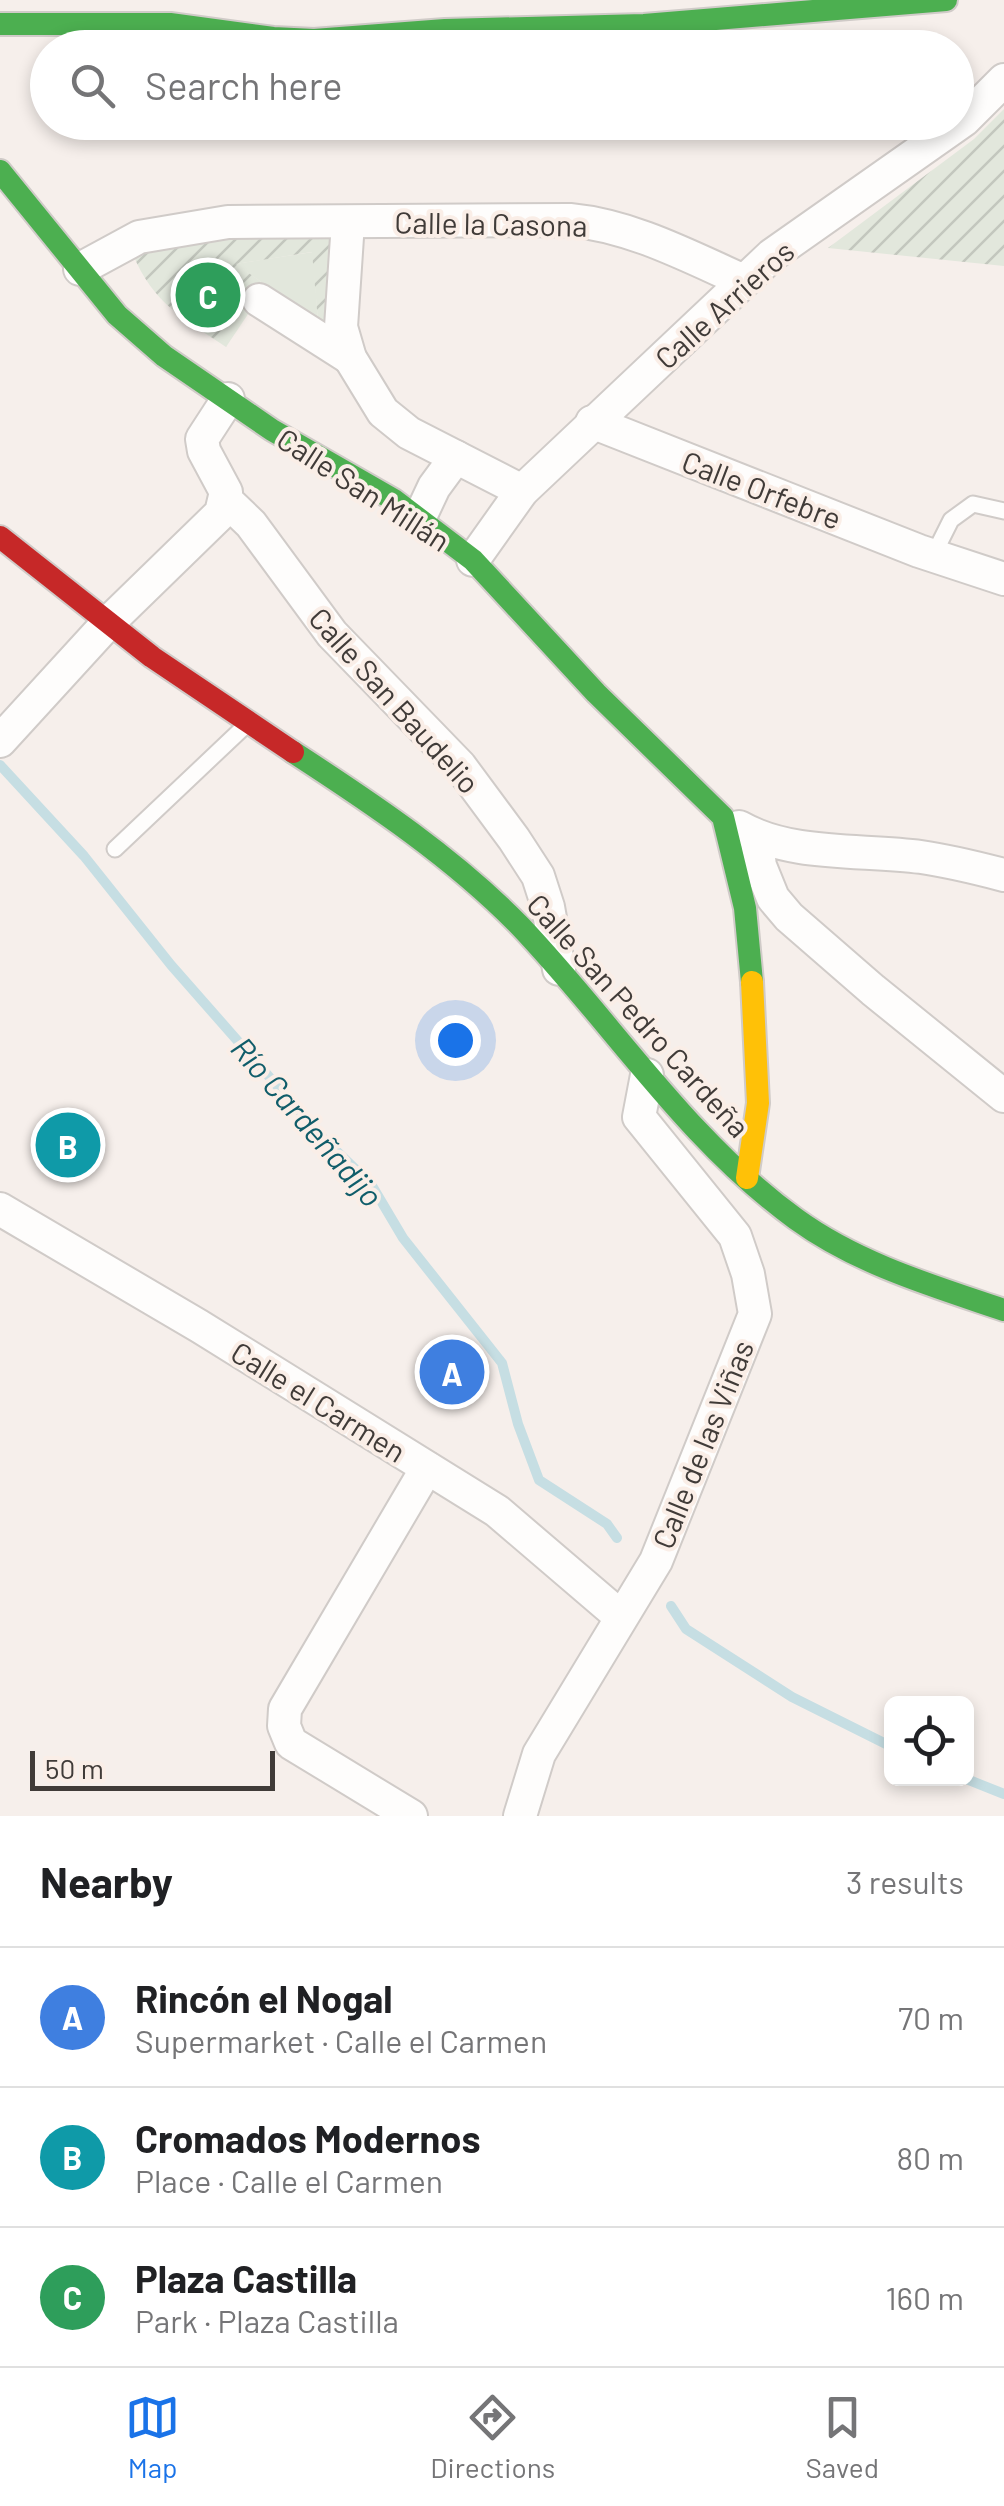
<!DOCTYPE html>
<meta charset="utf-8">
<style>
:root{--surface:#fff;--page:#f2f2f2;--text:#202124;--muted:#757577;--line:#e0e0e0;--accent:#1a73e8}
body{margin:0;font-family:Barlow,sans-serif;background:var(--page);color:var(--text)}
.controls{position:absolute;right:30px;bottom:30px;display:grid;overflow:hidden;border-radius:15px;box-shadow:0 5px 15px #0003}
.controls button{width:90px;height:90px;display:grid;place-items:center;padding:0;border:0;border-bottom:2px solid var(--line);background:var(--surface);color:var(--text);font:50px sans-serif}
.scale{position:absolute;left:30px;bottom:25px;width:245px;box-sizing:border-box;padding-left:10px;border:5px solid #403b38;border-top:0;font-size:28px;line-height:35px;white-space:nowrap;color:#403b38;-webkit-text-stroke:8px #faeee7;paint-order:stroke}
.you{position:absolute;left:455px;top:1040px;width:35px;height:35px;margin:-25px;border:8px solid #fff;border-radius:50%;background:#1a73e8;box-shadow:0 0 0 15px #1a73e833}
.badge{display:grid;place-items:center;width:65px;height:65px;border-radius:50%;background:var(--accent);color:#fff;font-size:32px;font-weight:700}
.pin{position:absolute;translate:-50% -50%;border:5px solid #fff;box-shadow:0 2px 10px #0006}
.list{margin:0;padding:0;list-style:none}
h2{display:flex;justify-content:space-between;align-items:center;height:130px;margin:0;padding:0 40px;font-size:42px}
h2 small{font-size:32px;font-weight:400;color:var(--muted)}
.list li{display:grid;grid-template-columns:65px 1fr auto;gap:30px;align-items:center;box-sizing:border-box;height:140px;padding:0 40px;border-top:2px solid var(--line)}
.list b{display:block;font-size:38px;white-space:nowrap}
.list p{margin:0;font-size:32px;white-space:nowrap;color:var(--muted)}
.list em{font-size:32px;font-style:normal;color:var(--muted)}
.icon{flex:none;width:55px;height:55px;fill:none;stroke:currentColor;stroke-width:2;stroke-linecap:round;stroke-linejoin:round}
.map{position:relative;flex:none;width:1004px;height:1816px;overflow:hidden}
.search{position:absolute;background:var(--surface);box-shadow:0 5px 15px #0003;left:30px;right:30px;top:30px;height:110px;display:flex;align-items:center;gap:25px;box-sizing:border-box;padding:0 35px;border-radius:55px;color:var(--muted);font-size:38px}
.sheet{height:550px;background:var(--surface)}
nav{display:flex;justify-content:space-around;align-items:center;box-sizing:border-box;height:140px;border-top:2px solid var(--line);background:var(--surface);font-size:28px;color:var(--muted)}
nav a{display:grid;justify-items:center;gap:5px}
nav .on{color:var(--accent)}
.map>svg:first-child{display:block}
</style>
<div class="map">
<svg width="1004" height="1816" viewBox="0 0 1004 1816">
<defs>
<pattern id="garden-furrows" width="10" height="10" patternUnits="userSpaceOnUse" patternTransform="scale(2.5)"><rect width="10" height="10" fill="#e2e7dc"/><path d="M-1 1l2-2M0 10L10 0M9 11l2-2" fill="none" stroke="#c3c7be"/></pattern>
</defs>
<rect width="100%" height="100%" fill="#f6efeb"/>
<!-- park -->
<polygon fill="#e2e7dc" points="313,252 318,321 235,264"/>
<!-- garden -->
<g fill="url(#garden-furrows)">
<polygon points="1004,109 1004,266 828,248 974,139"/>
<path d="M243,233L335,234L330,319L318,321L312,252L236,264L267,286L226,347C182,317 151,303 131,249Z"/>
</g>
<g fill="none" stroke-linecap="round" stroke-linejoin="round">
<!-- stream -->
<g stroke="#c6dee3" stroke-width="10">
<polyline points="0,765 84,856 171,965 323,1138 371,1184 403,1238 502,1363 518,1424 539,1480 607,1524 617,1538"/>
<polyline points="671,1606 686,1629 792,1697 892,1747"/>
<polyline points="964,1778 1004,1794"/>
</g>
<!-- lane casing -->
<g stroke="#d0cbc8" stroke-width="19">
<g id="lane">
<polyline points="933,556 951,520 973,504 1004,511"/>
<polyline points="115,849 245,726"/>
</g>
</g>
<!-- street casing -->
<g stroke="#d0cbc8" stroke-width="36">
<g id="street">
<polyline points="348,222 341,327 350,358 383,412 409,433 522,491"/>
<path d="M80,269L139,237L228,222L570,220C632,226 688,256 744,281"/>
<polyline points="259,300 350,358"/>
<polyline points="592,422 919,551 1004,579"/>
<polyline points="226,500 251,524 332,634 460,766 514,839 538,876 548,907 559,969"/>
<polyline points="419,519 434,487 456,457"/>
<polyline points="473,560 522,491 772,255 964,120 1004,80"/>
<polyline points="0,741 107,624 221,513 226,492 204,451 202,439 228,399"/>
<path d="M739,827C792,857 862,849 921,857C949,861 977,868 1004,875"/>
<polyline points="756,836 760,866 773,898 789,917 873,990 1004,1096"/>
<polyline points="0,1209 199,1326 497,1511 621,1617"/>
<polyline points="411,1816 291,1743 284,1726 285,1709 427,1468"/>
<polyline points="520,1816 539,1754 656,1561 755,1314 748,1274 735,1236 639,1117 647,1075"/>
</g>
</g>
<!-- fast casing -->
<g stroke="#d0cbc8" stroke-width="26">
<g id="fast">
<polyline points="0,24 170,24 273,38 314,40 445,30 644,25 946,0"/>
<polyline points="0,171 117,315 164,356 272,430 394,500 473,560 596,693 723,817 745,908 752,982"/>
<path d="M293,752C373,804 454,858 521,927C613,1024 687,1140 796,1219C858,1264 933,1286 1004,1310"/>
</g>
</g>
<!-- slow casing -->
<g stroke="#d0cbc8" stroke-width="26">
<polyline id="slow" points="747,1178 758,1103 752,982"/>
</g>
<!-- jam casing -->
<g stroke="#d0cbc8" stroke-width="26">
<polyline id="jam" points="0,537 152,657 293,752"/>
</g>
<!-- lane -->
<use href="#lane" stroke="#fefdfc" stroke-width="15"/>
<!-- street -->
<use href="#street" stroke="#fefdfc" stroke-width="32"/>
<!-- fast -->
<use href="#fast" stroke="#4caf50" stroke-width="22"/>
<!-- slow -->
<use href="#slow" stroke="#ffc107" stroke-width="22"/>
<!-- jam -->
<use href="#jam" stroke="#c62828" stroke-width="22"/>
</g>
<g text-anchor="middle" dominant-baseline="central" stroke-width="8" stroke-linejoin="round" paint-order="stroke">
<!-- street labels -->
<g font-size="30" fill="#403b38" stroke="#faeee7">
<text transform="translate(491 223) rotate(1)">Calle la Casona</text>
<text transform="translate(724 304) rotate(-42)">Calle Arrieros</text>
<text transform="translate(364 489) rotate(33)">Calle San Millán</text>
<text transform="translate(762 489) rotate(21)">Calle Orfebre</text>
<text transform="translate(395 700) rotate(48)">Calle San Baudelio</text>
<text transform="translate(639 1015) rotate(48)">Calle San Pedro Cardeña</text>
<text transform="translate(319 1401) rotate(32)">Calle el Carmen</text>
<text transform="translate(702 1444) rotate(-68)">Calle de las Viñas</text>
</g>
<!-- water labels -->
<g font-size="32" font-style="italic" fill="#105d6a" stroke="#faeee7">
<text transform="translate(308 1121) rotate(49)">Río Cardeñadijo</text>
</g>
</g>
</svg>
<div class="controls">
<button><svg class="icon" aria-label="locate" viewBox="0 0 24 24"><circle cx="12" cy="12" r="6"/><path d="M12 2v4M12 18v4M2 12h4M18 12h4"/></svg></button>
</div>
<div class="scale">50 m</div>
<div class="you"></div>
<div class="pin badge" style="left:452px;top:1372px;background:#3f7fe0">A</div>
<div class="pin badge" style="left:68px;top:1145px;background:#0f9aa8">B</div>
<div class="pin badge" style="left:208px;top:295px;background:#2e9e5b">C</div>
<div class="search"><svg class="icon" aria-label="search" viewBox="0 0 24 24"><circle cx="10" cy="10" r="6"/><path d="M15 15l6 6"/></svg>Search here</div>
</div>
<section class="sheet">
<h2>Nearby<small>3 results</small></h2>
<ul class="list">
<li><span class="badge" style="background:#3f7fe0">A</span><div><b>Rincón el Nogal</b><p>Supermarket · Calle el Carmen</p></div><em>70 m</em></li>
<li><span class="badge" style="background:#0f9aa8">B</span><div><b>Cromados Modernos</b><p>Place · Calle el Carmen</p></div><em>80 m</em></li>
<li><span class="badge" style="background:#2e9e5b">C</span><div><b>Plaza Castilla</b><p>Park · Plaza Castilla</p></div><em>160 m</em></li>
</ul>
</section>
<nav>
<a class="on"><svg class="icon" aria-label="map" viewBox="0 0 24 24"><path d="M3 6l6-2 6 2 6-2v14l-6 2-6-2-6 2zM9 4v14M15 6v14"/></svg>Map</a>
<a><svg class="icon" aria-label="directions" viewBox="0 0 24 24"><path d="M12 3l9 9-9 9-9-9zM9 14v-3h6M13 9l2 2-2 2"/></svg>Directions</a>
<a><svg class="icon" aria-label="saved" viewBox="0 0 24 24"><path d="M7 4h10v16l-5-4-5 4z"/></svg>Saved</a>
</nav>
